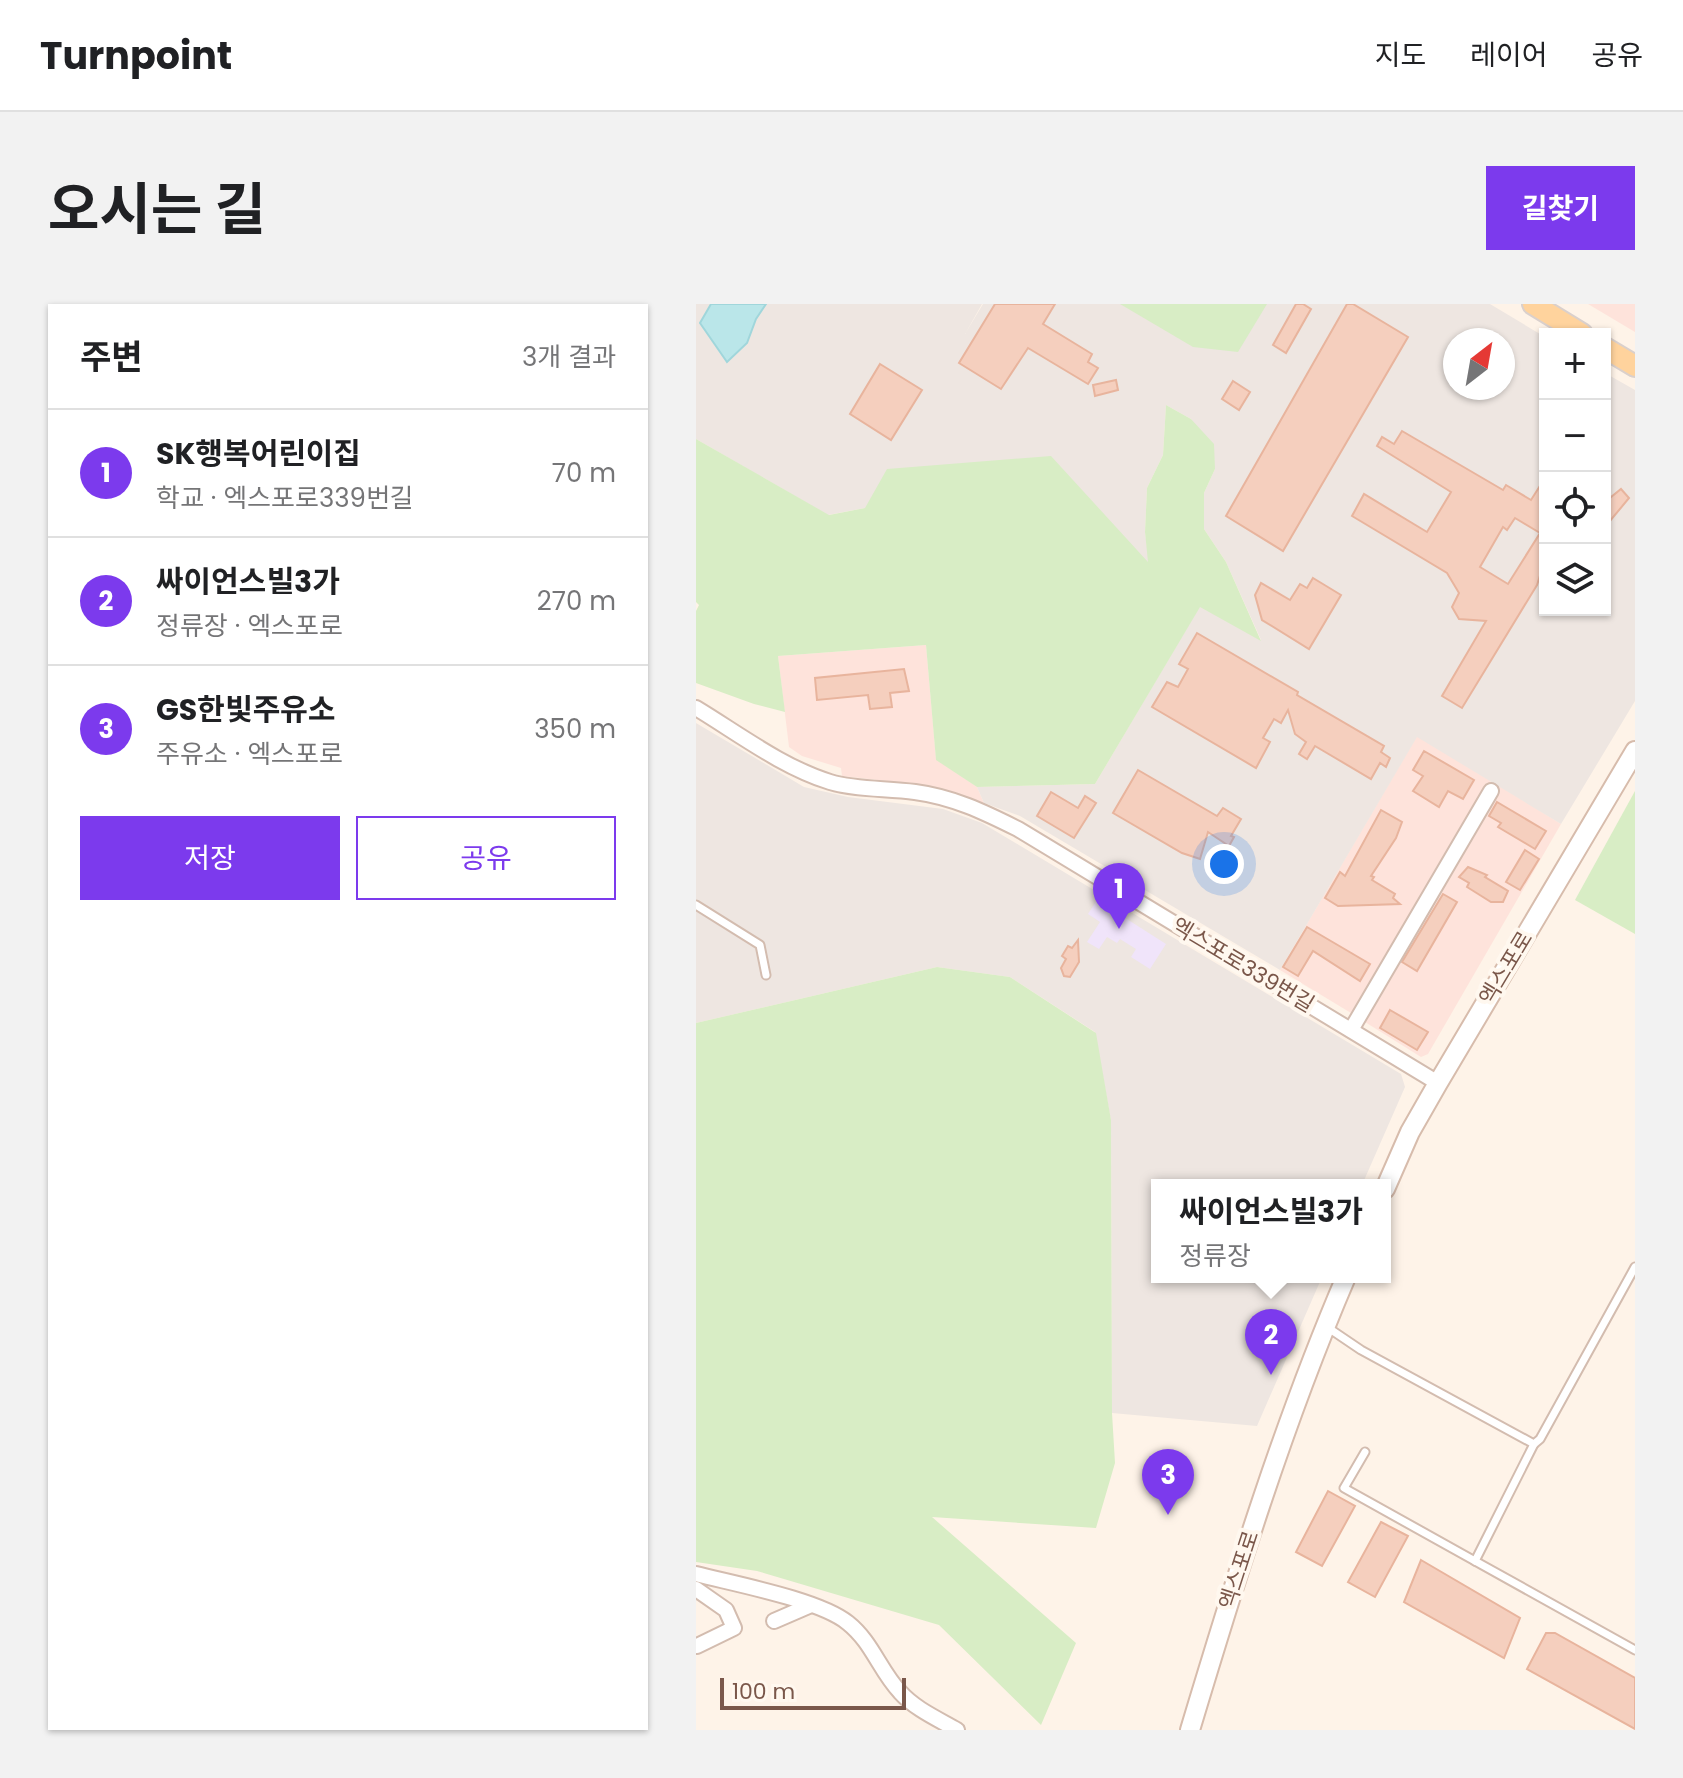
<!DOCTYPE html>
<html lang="ko">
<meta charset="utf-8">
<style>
:root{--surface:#fff;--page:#f2f2f2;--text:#202124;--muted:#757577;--line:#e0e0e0;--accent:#7c3aed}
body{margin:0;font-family:Poppins,"Noto Sans KR",sans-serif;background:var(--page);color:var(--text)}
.controls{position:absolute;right:24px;top:24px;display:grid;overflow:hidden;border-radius:0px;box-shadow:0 2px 6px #0004}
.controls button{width:72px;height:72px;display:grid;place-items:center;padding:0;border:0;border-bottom:2px solid var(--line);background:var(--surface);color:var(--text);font:40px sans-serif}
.compass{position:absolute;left:747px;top:24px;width:72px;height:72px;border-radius:50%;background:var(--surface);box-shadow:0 2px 6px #0004;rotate:31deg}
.scale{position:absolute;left:24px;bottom:20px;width:186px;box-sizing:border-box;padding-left:8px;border:4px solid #7a574a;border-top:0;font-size:22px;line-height:28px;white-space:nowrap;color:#7a574a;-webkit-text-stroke:6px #fff8ef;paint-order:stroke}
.you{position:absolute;left:528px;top:560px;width:28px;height:28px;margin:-20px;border:6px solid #fff;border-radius:50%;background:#1a73e8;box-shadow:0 0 0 12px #1a73e833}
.badge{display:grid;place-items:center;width:52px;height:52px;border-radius:50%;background:var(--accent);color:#fff;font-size:26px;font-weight:700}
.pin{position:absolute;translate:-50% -66px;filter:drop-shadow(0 2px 4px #0008)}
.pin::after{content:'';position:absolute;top:42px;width:28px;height:24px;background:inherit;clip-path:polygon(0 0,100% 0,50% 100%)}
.popup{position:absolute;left:455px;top:875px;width:240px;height:104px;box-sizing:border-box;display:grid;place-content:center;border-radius:0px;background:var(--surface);filter:drop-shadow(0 2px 6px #0005);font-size:26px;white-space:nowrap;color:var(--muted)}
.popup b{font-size:30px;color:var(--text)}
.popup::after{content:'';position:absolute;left:50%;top:100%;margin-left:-16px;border:16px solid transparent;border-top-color:var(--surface)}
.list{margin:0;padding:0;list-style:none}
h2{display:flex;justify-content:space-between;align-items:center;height:104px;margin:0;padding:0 32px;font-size:34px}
h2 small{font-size:26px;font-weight:400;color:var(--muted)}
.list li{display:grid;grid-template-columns:52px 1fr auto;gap:24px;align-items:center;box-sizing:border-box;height:128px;padding:0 32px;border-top:2px solid var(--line)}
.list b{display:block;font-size:30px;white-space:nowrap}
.list p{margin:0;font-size:26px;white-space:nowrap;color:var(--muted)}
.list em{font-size:26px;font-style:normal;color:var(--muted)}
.actions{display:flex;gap:16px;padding:24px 32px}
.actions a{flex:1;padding:18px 0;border:2px solid var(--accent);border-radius:0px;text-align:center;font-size:28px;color:var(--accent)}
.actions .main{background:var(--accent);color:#fff}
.icon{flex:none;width:44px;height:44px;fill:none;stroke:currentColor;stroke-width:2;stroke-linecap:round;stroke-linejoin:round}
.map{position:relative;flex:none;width:939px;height:1426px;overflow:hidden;border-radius:0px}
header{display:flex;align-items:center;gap:48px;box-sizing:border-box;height:112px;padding:0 40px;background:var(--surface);border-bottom:2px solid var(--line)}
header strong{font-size:38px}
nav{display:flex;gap:44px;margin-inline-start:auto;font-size:28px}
.intro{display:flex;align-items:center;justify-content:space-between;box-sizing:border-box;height:192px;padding:0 48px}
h1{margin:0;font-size:56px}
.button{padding:20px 36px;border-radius:0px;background:var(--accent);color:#fff;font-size:28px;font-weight:700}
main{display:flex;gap:48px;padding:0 48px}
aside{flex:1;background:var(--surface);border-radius:0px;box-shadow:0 2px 6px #0004}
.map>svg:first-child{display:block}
</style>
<header>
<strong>Turnpoint</strong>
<nav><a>지도</a><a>레이어</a><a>공유</a></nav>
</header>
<div class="intro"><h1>오시는 길</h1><a class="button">길찾기</a></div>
<main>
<aside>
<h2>주변<small>3개 결과</small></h2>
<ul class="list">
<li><span class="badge">1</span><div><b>SK행복어린이집</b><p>학교 · 엑스포로339번길</p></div><em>70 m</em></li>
<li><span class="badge">2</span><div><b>싸이언스빌3가</b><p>정류장 · 엑스포로</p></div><em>270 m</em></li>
<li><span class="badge">3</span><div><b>GS한빛주유소</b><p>주유소 · 엑스포로</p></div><em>350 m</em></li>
</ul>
<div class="actions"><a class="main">저장</a><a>공유</a></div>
</aside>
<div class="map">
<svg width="939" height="1426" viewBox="0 0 939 1426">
<rect width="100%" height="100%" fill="#fef3e8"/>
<!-- commercial -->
<g fill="#fee3db">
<polygon points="892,0 939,0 939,28"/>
<polygon points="230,341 240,455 281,483 288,499 235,482 146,472 145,464 106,452 93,443 82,352"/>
<polygon points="721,432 795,477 661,707 655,709 584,666"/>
<polygon points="802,481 865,520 732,750 725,753 669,718 668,711"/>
</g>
<!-- industrial -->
<g fill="#eee6e1" fill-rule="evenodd">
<path d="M0,0H286L269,30L287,0H794L849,33V306H909V69L939,86V397L865,520L721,433L584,666L324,512L288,499L281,483L399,480L504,302L565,336L530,258L508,225V189L519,165L495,115L470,101L467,151L451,184L449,228L453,259L169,204L132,211L0,135ZM759,36H807V84H759Z"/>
<polygon points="0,419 108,483 152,493 247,505 286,519 705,770 709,783 666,881 461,881 461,973 626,973 561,1122 416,1109 415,817 399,728 314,673 241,663 0,719"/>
</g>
<!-- education -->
<polygon fill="#f0e4fa" points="401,596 470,640 454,665 435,653 440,645 424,635 421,639 411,633 403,645 391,638 404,618 392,610"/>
<!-- green -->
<g fill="#d8edc5">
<polygon points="424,0 571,0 542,48 497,43"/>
<polygon points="470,101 495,115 518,140 519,165 508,189 508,225 530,258 565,337 504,303 399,480 281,483 240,456 230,341 82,352 89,408 58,400 0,379 0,307 3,301 0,298 0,135 133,211 169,204 191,165 355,152 452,258 449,228 451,184 467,151"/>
<polygon points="939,487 939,630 879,596"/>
<polygon points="241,663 314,673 400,729 415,816 416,1109 419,1159 400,1224 236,1213 380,1339 345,1421 243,1321 61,1267 0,1258 0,719"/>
</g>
<!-- water -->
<polygon fill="#bae6e9" stroke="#a0d6db" stroke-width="2" points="15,0 70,0 60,15 51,39 31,58 4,19"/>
<!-- building -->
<g fill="#f5cfbe" stroke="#e8b49d" stroke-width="2" fill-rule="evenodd">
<polygon points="299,0 359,0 347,20 396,50 392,58 402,64 392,80 332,44 305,85 263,59"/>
<polygon points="600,0 607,0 615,5 590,49 577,41"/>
<polygon points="651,0 657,0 712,33 587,247 530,212"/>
<polygon points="184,60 226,86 195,136 154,110"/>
<polygon points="420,76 422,86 399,92 397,81"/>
<polygon points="537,77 554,88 543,106 526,95"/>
<path d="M706,127L807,186L810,181L835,196L849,174V256L841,281L766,404L746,392L790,317L763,315L756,303L763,289L751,269L656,212L668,190L731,228L755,188L681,142L686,133L698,140ZM819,214L844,229L812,280L784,263L807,223L811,226Z"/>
<polygon points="925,185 933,194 909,223 909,198"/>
<polygon points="617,274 645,291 613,345 566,316 559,291 565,279 594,296 604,280 611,284"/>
<polygon points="501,329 602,388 601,391 688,442 685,448 694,454 690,463 684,459 675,475 619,442 611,455 603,450 610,438 599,430 592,406 585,419 578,415 567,434 574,438 560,464 456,403 471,378 482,383 492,365 483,360"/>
<polygon points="208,365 213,387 194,389 196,403 174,405 172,391 121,396 119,374"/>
<polygon points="728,447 778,476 767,495 752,487 743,503 717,487 727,472 717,466"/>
<polygon points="442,466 521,512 527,504 545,515 535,532 538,533 533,542 512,528 504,555 486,549 417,509"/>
<polygon points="355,488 382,504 389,492 400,499 378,534 341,512"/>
<polygon points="801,498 850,527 839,545 802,523 805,519 793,512"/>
<polygon points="685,506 706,518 700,534 675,572 678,573 676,576 699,590 697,594 704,600 642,602 629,594 644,568 649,572"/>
<polygon points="829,546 843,555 824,586 810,578"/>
<polygon points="772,563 791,571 789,573 812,587 807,598 795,598 771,583 773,579 763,573"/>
<polygon points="747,590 761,598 721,667 706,658"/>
<polygon points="611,623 674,660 664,677 617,647 602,672 587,663"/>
<polygon points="382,636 383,658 374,673 368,672 365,664 370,655 366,652 372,642 376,644"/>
<polygon points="694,706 732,728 721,746 684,724"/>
<polygon points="632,1187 659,1202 626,1262 600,1248"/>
<polygon points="685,1218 712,1232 679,1293 652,1278"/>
<polygon points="725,1256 824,1314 808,1354 708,1298"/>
<polygon points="850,1329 859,1329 939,1374 939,1425 831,1365"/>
</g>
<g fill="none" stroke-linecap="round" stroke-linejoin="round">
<!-- service casing -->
<g stroke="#d3bcaf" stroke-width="11">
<g id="service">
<polyline points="0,601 64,641 70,671"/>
<polyline points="631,1023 665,1046 838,1140 779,1257 648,1184 669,1148"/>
<polyline points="838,1140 844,1135 939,963"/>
<polyline points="779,1257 939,1346"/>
</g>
</g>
<!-- minor casing -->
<g stroke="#d3bcaf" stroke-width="18">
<g id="minor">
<path d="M0,404C43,430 86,463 134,478C161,486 191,484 219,488C257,493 288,508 322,525L742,779"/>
<polyline points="655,726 795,487"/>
<path d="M0,1270C39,1280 124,1296 152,1319C176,1338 184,1367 204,1388C219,1405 242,1415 261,1426"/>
<polyline points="0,1285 30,1306 38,1324 1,1342"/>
<polyline points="78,1317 115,1301"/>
</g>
</g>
<!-- secondary casing -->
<g stroke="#d7bcac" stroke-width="22">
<g id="secondary">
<polyline points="689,885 714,828 742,779 939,447"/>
<path d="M494,1426C540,1273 587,1120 650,973"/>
</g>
</g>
<!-- primary casing -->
<g stroke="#dad0cc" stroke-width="24">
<g id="primary">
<polyline points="837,0 886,30"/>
<polyline points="909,44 939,62"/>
</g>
</g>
<!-- service -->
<use href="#service" stroke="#fff" stroke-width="7"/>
<!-- minor -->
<use href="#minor" stroke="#fff" stroke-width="14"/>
<!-- secondary -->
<use href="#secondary" stroke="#fff" stroke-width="18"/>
<!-- primary -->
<use href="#primary" stroke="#ffd39d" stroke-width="20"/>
</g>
<g text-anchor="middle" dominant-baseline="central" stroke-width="8" stroke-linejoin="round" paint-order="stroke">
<!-- street labels -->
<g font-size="22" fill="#7a574a" stroke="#fff8ef">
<text transform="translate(547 661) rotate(31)">엑스포로339번길</text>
<text transform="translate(810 664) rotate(-59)">엑스포로</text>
<text transform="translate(543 1266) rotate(-72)">엑스포로</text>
</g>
</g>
</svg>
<div class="controls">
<button>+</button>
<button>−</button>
<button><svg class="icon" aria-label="locate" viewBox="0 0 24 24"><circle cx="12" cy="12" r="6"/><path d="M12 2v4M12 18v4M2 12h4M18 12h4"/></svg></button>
<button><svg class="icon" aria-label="layers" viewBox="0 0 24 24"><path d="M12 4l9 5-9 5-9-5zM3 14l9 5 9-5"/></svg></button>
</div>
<svg class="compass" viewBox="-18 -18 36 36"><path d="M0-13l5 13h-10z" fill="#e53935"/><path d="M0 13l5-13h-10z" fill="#757577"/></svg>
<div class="scale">100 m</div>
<div class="you"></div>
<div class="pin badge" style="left:423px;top:625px">1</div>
<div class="pin badge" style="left:575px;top:1071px">2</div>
<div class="popup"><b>싸이언스빌3가</b>정류장</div>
<div class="pin badge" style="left:472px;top:1211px">3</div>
</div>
</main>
